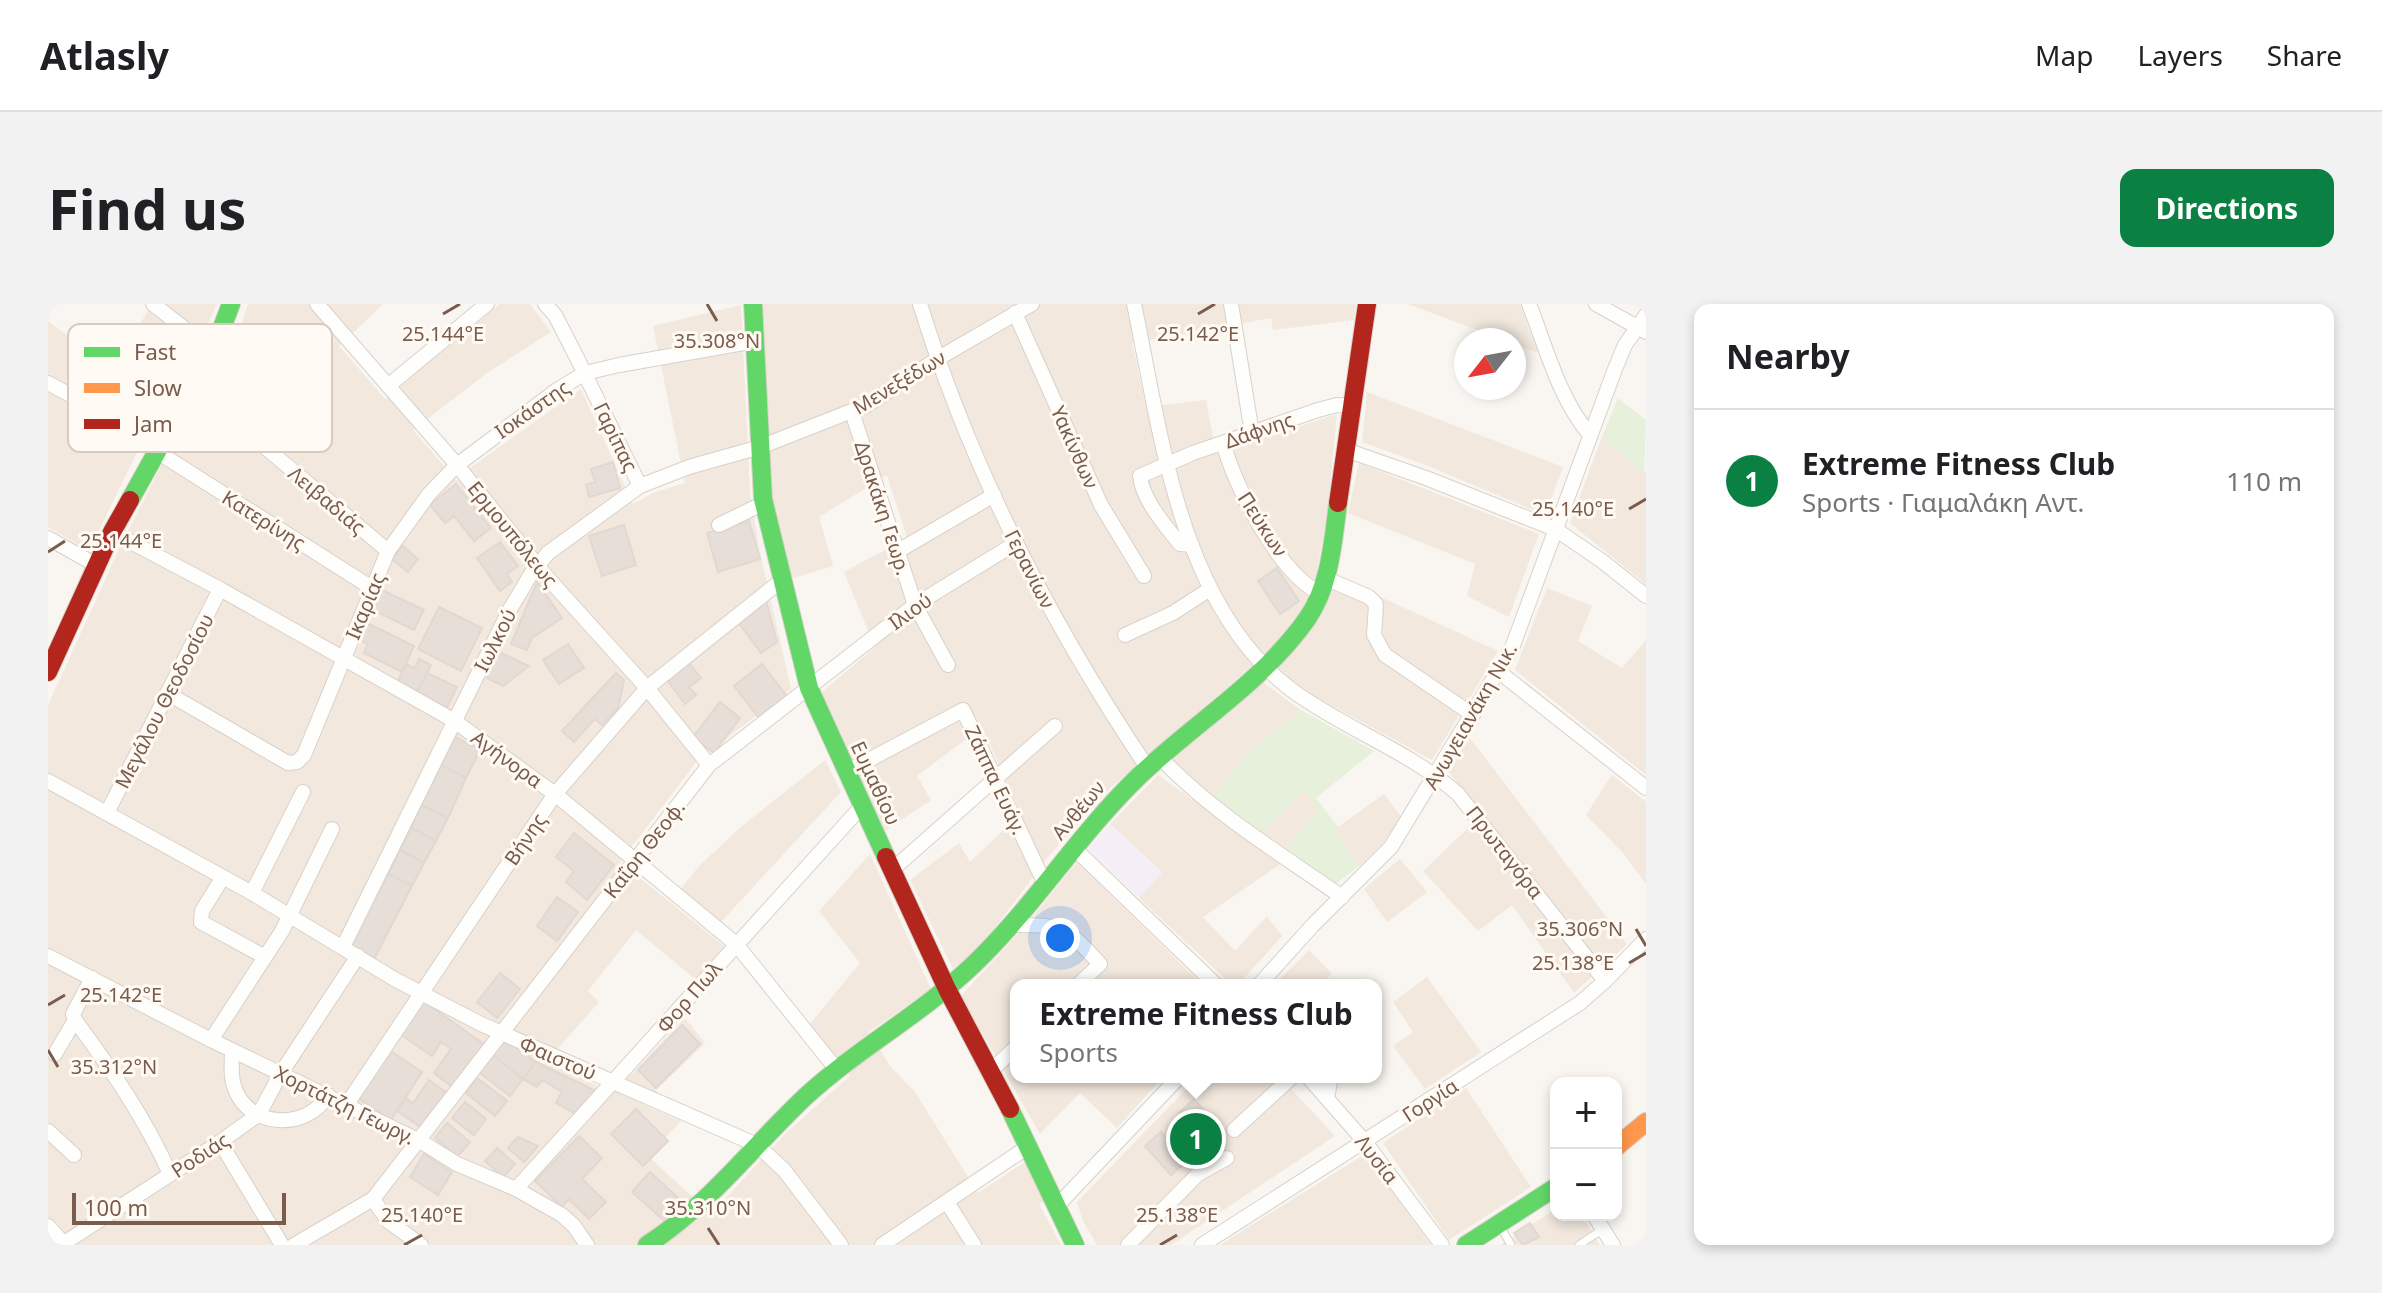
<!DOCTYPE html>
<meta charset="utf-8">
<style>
:root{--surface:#fff;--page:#f2f2f2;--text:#202124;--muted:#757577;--line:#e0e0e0;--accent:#0b8043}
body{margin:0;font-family:"Noto Sans",sans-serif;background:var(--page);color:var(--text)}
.controls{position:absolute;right:24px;bottom:24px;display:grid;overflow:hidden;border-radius:16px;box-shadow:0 4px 12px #0003}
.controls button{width:72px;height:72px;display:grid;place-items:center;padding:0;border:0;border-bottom:2px solid var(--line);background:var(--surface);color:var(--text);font:40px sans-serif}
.compass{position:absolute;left:1406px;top:24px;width:72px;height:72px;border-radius:50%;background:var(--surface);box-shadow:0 4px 12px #0003;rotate:239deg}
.scale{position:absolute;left:24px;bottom:20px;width:214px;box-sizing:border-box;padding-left:8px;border:4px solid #7a5c4d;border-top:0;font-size:22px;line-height:28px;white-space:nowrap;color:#7a5c4d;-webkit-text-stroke:6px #fffaf3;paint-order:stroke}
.you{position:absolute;left:1012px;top:634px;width:28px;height:28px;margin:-20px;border:6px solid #fff;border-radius:50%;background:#1a73e8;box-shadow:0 0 0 12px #1a73e833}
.badge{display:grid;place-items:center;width:52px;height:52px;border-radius:50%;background:var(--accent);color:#fff;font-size:26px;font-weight:700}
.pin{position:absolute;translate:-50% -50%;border:4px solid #fff;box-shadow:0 2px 8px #0006}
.popup{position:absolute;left:962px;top:675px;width:372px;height:104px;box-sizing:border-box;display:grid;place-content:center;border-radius:16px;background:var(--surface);filter:drop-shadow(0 2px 6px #0005);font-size:26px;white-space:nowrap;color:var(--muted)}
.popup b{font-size:30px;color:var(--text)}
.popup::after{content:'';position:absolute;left:50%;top:100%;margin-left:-16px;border:16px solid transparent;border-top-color:var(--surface)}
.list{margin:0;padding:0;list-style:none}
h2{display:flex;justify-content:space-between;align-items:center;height:104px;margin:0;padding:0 32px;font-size:34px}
h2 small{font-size:26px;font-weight:400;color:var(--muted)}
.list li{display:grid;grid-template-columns:52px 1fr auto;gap:24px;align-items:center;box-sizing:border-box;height:144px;padding:0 32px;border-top:2px solid var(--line)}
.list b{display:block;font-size:30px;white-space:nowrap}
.list p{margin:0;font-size:26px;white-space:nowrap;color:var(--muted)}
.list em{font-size:26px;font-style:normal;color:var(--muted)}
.map{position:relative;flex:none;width:1598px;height:941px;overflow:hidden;border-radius:16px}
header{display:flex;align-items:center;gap:48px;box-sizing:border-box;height:112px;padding:0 40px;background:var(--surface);border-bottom:2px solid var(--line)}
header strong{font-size:38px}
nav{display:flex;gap:44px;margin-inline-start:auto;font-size:28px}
.intro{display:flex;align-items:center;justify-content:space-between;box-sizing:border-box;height:192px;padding:0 48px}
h1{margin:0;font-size:56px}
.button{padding:20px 36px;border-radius:16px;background:var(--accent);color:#fff;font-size:28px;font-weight:700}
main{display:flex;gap:48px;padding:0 48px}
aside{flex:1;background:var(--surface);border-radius:16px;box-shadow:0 4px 12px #0003}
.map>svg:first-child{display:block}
</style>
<header>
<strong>Atlasly</strong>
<nav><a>Map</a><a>Layers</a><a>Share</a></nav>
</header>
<div class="intro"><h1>Find us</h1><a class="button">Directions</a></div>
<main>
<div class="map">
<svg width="1598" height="941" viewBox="0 0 1598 941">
<rect width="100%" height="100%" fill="#f9f5f0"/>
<!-- residential -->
<g fill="#f2e8de">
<polygon points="104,0 169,0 148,44 94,138 41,247 0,223 0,17 65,65"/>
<polygon points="200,0 335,0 291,42 337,95 452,0 482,0 503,28 439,69 365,126 409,177 422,164 533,85 585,200 607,188 637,179 605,22 693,1 702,189 712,249 743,385 649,457 572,558 676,642 647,675 588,626 540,687 551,698 498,758 565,789 637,714 657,739 594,800 633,817 600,852 663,910 738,829 802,772 762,720 812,659 771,607 822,550 883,685 821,728 842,762 867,788 930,889 977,858 996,897 991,900 1013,941 0,941 0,401 73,241 113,162 192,25"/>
<polygon points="715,0 1308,0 1306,16 1225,26 1223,14 1084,39 1098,103 1158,96 1168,150 1289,110 1279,211 1268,272 1252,312 1227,342 1061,485 1000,553 935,640 905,665 862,576 911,539 922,558 973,509 934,423 869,472 883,496 837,527 774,388 827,343 796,268 859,234 839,171 771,213 785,262 742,275 720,175"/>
<polygon points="1360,0 1472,0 1490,49 1466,40 1466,36 1456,36"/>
<polygon points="1319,88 1515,163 1497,211 1375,160 1314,138"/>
<polygon points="1554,133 1596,170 1598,167 1598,280 1522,219"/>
<polygon points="1311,159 1491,230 1461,313 1419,292 1427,260 1300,209"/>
<polygon points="1289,273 1450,347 1384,456 1253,385 1228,361 1254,336 1274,311"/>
<polygon points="1499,284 1544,302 1530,337 1574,364 1598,336 1598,471 1467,366"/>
<polygon points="1211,376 1253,406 1201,448 1164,491 1125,456"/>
<polygon points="1422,434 1579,640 1526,689 1464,601 1430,627 1375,567 1435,510 1400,467"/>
<polygon points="777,456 793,488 672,619 632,586 651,562 694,522"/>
<polygon points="1110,471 1234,559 1155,613 1187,647 1219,612 1234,632 1190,681 1184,681 1091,594 1114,568 1062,520"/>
<polygon points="1564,471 1598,498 1598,580 1575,549 1538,511"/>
<polygon points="1256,486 1272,504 1237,544 1215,529"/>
<polygon points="1336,490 1354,514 1334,540 1311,562 1286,526"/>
<polygon points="1352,555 1379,588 1339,618 1316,585"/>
<polygon points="1029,558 1154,681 968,681 968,773 1115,773 1069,824 1032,789 992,830 913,692 978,621"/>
<polygon points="1261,646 1284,670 1270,681 1226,681"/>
<polygon points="1379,673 1433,748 1377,785 1345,742 1365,728 1345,698"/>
<polygon points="1150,773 1232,773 1287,832 1123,941 1049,941 1035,917 1029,898"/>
<polygon points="1418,784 1483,883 1401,936 1335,839"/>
<polygon points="1317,850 1383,941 1172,941"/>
<polygon points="1508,905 1508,911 1533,911 1552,941 1452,941"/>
</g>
<!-- education -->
<polygon fill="#f6eef6" points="1062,520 1114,569 1091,594 1040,545"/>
<!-- green -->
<g fill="#e7f0db">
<polygon points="1570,94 1598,116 1596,171 1554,133"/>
<polygon points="1253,406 1326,447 1268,494 1290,523 1286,526 1311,562 1286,581 1237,544 1271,504 1256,487 1215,529 1164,491 1201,448"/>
</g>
<!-- building -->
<g fill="#e6ded7" stroke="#e2d8d2" stroke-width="2">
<polygon points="565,158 572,184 541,193 538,181 547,178 543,165"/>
<polygon points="408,180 443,224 426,237 406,212 397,219 382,201"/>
<polygon points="701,217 712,255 670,268 659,229"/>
<polygon points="576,221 588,261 554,272 541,232"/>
<polygon points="452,238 470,262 459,270 464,278 452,287 429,254"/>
<polygon points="355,242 370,255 360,268 344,255"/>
<polygon points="1229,264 1251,297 1232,310 1210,277"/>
<polygon points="489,278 514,314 484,334 479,346 463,340"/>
<polygon points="332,285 376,306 366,326 323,305"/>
<polygon points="718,297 729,338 713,349 690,318"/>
<polygon points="391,303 434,324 413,367 370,345"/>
<polygon points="317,318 366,342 354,368 316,349 320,340 309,335"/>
<polygon points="520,340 536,364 511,380 495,356"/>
<polygon points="451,348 481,362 455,382 439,374"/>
<polygon points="371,355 383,361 369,389 349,379 358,360 367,364"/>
<polygon points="641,359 653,374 641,383 648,391 637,400 619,376"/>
<polygon points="714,360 739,392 711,414 686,382"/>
<polygon points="379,369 409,383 399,404 369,389"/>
<polygon points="568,369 576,376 570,404 554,421 547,415 526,438 514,427"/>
<polygon points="672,398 692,414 666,449 645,433"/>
<polygon points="407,433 432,446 418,474 393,461"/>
<polygon points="393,461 418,474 400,514 373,501"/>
<polygon points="373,501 400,514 388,537 363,524"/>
<polygon points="363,524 388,537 376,559 352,546"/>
<polygon points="526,529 566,561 539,596 518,578 526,567 508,553"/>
<polygon points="352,546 376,559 364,582 340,570"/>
<polygon points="340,570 364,582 326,655 302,642"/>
<polygon points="509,593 530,608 509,637 489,622"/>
<polygon points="452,669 472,685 449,714 429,698"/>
<polygon points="375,697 437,741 406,784 386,769 403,745 393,738 384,752 352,730"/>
<polygon points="634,721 652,740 608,784 590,766"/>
<polygon points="457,735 488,758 475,775 445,751"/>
<polygon points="341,746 374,768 343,816 310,794"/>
<polygon points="445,751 475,775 462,792 432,769"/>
<polygon points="488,758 548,787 526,809 508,799 514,788 494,776 489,783 475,775"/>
<polygon points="429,774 459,797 447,812 418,789"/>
<polygon points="381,776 399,789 374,824 349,807 358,794 365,799"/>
<polygon points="1146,795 1173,826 1123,871 1097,842 1113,828 1126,842 1145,824 1131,809"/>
<polygon points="417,798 438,815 426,831 404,814"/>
<polygon points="588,805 620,837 595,862 563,830"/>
<polygon points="399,819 422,838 409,853 387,834"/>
<polygon points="531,832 554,854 534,875 558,898 541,915 521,895 514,903 487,877"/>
<polygon points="470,833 490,842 476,858 460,844"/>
<polygon points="449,844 467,860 455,873 437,857"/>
<polygon points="376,850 404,868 390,891 362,873"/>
<polygon points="602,868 638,901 620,920 584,888"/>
<polygon points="1482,919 1491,933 1475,941 1466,929"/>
</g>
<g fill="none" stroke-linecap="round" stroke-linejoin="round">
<!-- lane casing -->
<g stroke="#d7d1cb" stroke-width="9">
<g id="lane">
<polyline points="1452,922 1463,941"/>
<polyline points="1531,941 1555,925"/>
</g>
</g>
<!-- street casing -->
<g stroke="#d7d1cb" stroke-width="16">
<g id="street">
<polyline points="105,0 165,47"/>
<polyline points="269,0 409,161 497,271 599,384 661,461"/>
<polyline points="497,0 507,11 528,52 592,182"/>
<path d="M872,0C923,165 1003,320 1099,463"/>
<path d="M1086,0C1113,128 1131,303 1245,387C1297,425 1361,447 1410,490L1557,677"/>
<polyline points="1183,0 1204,129"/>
<path d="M1481,0C1498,43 1511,95 1542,131"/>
<polyline points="1548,0 1598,28"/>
<polyline points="967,9 1053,201 1096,272"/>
<polyline points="172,29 224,71"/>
<polyline points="0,79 113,140"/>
<polyline points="340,82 439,0"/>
<polyline points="146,83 340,247"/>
<polyline points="804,108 867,301 900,361"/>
<path d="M1175,139C1189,186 1228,265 1272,290"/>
<polyline points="1298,146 1378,174 1507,225 1554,257 1598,292"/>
<polyline points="108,147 324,284"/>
<polyline points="671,221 716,199"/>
<polyline points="64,228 172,285 405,416 507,490 688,640 789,766"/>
<polyline points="0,234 48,261"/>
<path d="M1144,241L1132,240C1118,223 1094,195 1092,172L1145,149L1270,106L1289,101L1304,102"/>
<polyline points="850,247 946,191"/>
<polyline points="1277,274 1321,293 1328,300 1326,331 1337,351 1425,411"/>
<polyline points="1077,331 1125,309 1162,285"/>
<polyline points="1450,367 1598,484"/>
<polyline points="119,389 240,459 249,458 256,451 340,247 381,190 409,161 509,86 537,69 571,61 707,37"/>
<path d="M1112,453C1162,507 1233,550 1294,593"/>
<polyline points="798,468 915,406 997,580"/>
<polyline points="0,477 204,589 348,676 433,720 709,841 736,866 793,941"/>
<polyline points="59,509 172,285"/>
<polyline points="1026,544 1168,681"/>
<polyline points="844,566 1007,422"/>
<polyline points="175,573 154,607 153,618 217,653"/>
<polyline points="204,589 255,488"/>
<path d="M964,621C1016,621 1017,622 1052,660L1030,681"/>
<polyline points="295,643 461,307 483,270 500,249 592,182 641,163 712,143 819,101 889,55 984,0"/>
<polyline points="0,652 163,736 372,837 409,860 468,885 514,911 526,922 539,941"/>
<path d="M44,674L25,710L27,716C63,765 97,814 122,870"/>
<polyline points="1211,681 1265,621 1343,543 1464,344 1567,65 1577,41 1598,11"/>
<polyline points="163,736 234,627 284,525"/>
<path d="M184,747C184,759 182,773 187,785C201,824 259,827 280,791"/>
<polyline points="7,750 27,716"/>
<polyline points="942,768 968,743"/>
<polyline points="1260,773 1317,838 1394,941"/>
<polyline points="1279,794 1283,773"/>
<polyline points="299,800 507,490 599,384 734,276"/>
<polyline points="1186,826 1244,773"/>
<polyline points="0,827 26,851"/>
<polyline points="172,838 234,941"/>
<polyline points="468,885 814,502"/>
<polyline points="325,895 340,917 373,941"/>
<polyline points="899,898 926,941"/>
<polyline points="1009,902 1131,773"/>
<polyline points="1546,911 1565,941"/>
<polyline points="0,922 17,941"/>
<polyline points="13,941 172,838 211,810 233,769 310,652"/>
<polyline points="246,941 325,895 661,461 867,301 968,239"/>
<polyline points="834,941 981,842"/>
<polyline points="1080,941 1150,870 1179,854"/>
<polyline points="1154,941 1532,699 1557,677 1598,635"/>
</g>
</g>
<!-- fast casing -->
<g stroke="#d9d2cb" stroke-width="20">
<g id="fast">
<polyline points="705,0 715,195 761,384 838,553"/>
<polyline points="82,196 165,47 183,0"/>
<polyline points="962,805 1027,941"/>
<path d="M599,941C661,901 704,843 757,793C809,745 872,711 924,662C984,605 1028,534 1087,476C1143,421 1213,380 1259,315C1282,282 1285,238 1290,199"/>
<polyline points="1418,941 1508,883"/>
</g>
</g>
<!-- slow casing -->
<g stroke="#d9d2cb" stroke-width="20">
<polyline id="slow" points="1568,843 1598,818"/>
</g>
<!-- jam casing -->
<g stroke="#d9d2cb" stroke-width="20">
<g id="jam">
<polyline points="1290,199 1319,0"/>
<polyline points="0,368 64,228 82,196"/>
<polyline points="838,553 899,685 962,805"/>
</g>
</g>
<!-- lane -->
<use href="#lane" stroke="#fefefd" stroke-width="7"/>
<!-- street -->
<use href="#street" stroke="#fefefd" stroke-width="14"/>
<!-- fast -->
<use href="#fast" stroke="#63d668" stroke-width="18"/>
<!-- slow -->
<use href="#slow" stroke="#ff974d" stroke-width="18"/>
<!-- jam -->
<use href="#jam" stroke="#b3261e" stroke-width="18"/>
</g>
<!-- ticks -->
<path fill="none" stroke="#7a5c4d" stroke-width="3" d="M659,0L669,17M395,10L412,0M1150,10L1167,0M1581,205L1598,195M0,248L17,237M1588,625L1598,642M1581,659L1598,649M0,701L17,691M0,746L10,763M660,924L671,941M356,941L374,931M1112,941L1129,931"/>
<g text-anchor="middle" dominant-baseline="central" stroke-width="6" stroke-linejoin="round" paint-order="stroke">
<!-- street labels -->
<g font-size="20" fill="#7a5c4d" stroke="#fffaf3">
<text transform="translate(851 78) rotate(-31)">Μενεξέδων</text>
<text transform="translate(484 105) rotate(-35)">Ιοκάστης</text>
<text transform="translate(1211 126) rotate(-19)">Δάφνης</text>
<text transform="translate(568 133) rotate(64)">Γαρίπας</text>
<text transform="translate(1027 143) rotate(66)">Υακίνθων</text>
<text transform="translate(279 196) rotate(40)">Λειβαδιάς</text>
<text transform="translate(835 204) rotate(72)">Δρακάκη Γεωρ.</text>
<text transform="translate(216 216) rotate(32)">Κατερίνης</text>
<text transform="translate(1215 220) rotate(57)">Πεύκων</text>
<text transform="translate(465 230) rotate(51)">Ερμουπόλεως</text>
<text transform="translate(982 265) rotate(63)">Γερανίων</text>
<text transform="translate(317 302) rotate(-67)">Ικαρίας</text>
<text transform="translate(862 307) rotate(-36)">Ιλιού</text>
<text transform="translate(447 336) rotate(-63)">Ιωλκού</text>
<text transform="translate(116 397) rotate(-63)">Μεγάλου Θεοδοσίου</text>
<text transform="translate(1422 412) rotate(-60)">Ανωγειανάκη Νικ.</text>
<text transform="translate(459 455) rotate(36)">Αγήνορα</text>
<text transform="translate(948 476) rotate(65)">Ζάππα Ευάγ.</text>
<text transform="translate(828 479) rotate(65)">Ευμαθίου</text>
<text transform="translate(1030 506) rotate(-50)">Ανθέων</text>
<text transform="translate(477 535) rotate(-56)">Βήνης</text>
<text transform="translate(596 545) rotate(-52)">Καΐρη Θεοφ.</text>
<text transform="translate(1457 548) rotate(52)">Πρωταγόρα</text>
<text transform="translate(641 693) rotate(-49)">Φορ Πωλ</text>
<text transform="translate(510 754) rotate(23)">Φαιστού</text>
<text transform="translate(1382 796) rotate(-33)">Γοργία</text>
<text transform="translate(297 801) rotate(26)">Χορτάτζη Γεωργ.</text>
<text transform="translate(152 851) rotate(-33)">Ροδιάς</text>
<text transform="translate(1329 855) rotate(52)">Λυσία</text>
</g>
</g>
<!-- legend -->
<rect x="20" y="20" width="264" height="128" rx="12" fill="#fffaf3" stroke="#d7cbc1" stroke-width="2"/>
<rect x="36" y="43" width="36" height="10" fill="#63d668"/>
<rect x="36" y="79" width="36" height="10" fill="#ff974d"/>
<rect x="36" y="115" width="36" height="10" fill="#b3261e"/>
<g font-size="22" fill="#7a5c4d">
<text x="86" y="56">Fast</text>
<text x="86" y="92">Slow</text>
<text x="86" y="128">Jam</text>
</g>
<g font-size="20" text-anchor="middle" fill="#7a5c4d" stroke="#fffaf3" stroke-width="6" stroke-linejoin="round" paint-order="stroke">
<text x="395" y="37">25.144°E</text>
<text x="1150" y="37">25.142°E</text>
<text x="669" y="44">35.308°N</text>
<text x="1525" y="212">25.140°E</text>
<text x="73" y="244">25.144°E</text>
<text x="1532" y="632">35.306°N</text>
<text x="1525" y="666">25.138°E</text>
<text x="73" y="698">25.142°E</text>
<text x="66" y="770">35.312°N</text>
<text x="660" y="911">35.310°N</text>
<text x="374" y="918">25.140°E</text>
<text x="1129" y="918">25.138°E</text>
</g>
</svg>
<div class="controls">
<button>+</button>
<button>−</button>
</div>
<svg class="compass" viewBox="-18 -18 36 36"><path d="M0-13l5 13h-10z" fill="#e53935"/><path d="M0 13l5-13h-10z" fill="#757577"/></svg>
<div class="scale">100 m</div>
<div class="you"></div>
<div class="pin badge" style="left:1148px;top:835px">1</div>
<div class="popup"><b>Extreme Fitness Club</b>Sports</div>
</div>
<aside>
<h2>Nearby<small></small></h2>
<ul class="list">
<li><span class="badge">1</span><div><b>Extreme Fitness Club</b><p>Sports · Γιαμαλάκη Αντ.</p></div><em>110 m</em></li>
</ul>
</aside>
</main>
